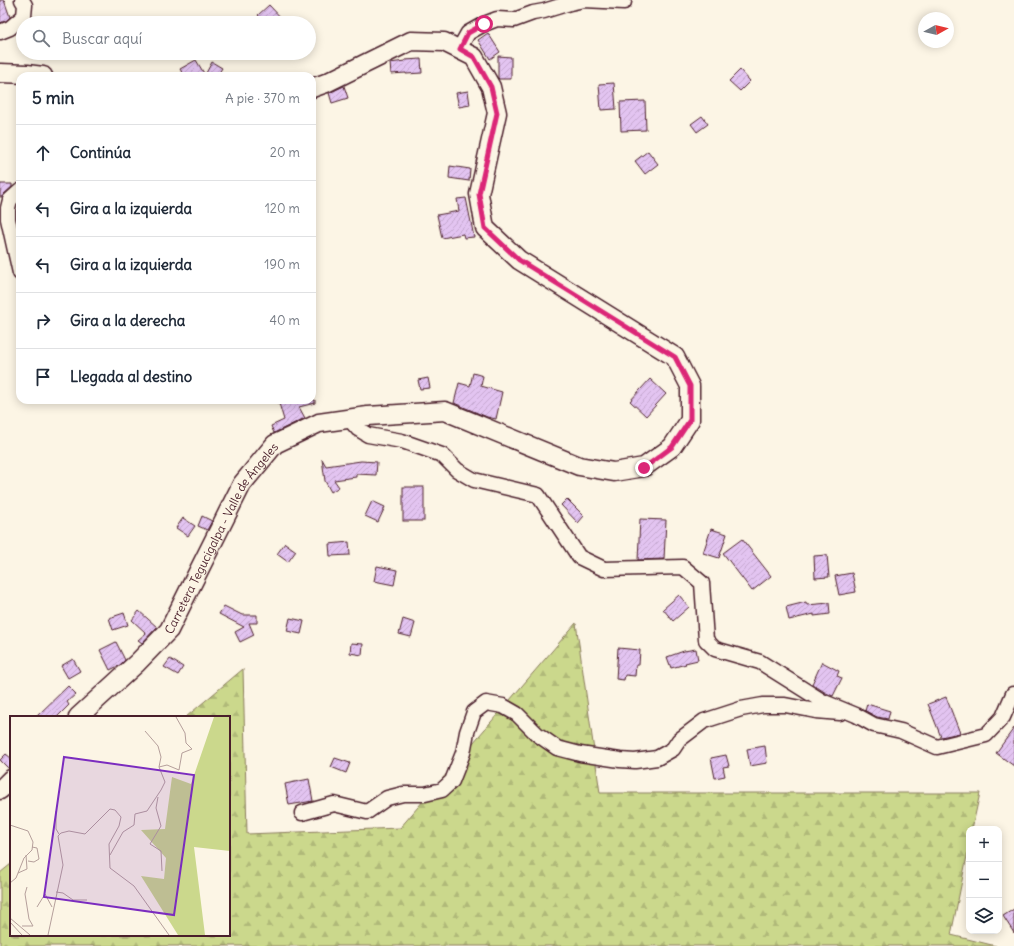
<!DOCTYPE html>
<html lang="es">
<meta charset="utf-8">
<style>
:root{--surface:#fff;--page:#f2f2f3;--text:#1f2937;--muted:#747a83;--line:#e0e1e3}
body{margin:0;font-family:Delius,sans-serif;background:var(--page);color:var(--text)}
.controls{position:absolute;right:12px;bottom:12px;display:grid;overflow:hidden;border-radius:8px;box-shadow:0 2px 10px #0003}
.controls button{width:36px;height:36px;display:grid;place-items:center;padding:0;border:0;border-bottom:1px solid var(--line);background:var(--surface);color:var(--text);font:20px sans-serif}
.compass{position:absolute;left:918px;top:12px;width:36px;height:36px;border-radius:50%;background:var(--surface);box-shadow:0 2px 10px #0003;rotate:82deg}
.stop{position:absolute;width:12px;height:12px;margin:-9px;border:3px solid #db2777;border-radius:50%;background:#fff}
.stop.end{background:#db2777;border-color:#fff;box-shadow:0 1px 4px #0008}
.list{margin:0;padding:0;list-style:none}
h2{display:flex;justify-content:space-between;align-items:center;height:52px;margin:0;padding:0 16px;font-size:17px}
h2 small{font-size:13px;font-weight:400;color:var(--muted)}
.list li{display:grid;grid-template-columns:26px 1fr auto;gap:12px;align-items:center;box-sizing:border-box;height:56px;padding:0 16px;border-top:1px solid var(--line)}
.list b{display:block;font-size:15px;white-space:nowrap}
.list em{font-size:13px;font-style:normal;color:var(--muted)}
.icon{flex:none;width:22px;height:22px;fill:none;stroke:currentColor;stroke-width:2;stroke-linecap:round;stroke-linejoin:round}
.map{position:relative;flex:none;width:1014px;height:946px;overflow:hidden}
.search{position:absolute;background:var(--surface);box-shadow:0 2px 10px #0003;left:16px;top:16px;width:300px;height:44px;display:flex;align-items:center;gap:10px;box-sizing:border-box;padding:0 14px;border-radius:22px;color:var(--muted);font-size:15px}
.panel{position:absolute;background:var(--surface);box-shadow:0 2px 10px #0003;left:16px;top:72px;width:300px;height:332px;border-radius:12px}
.map>svg:first-child{display:block}
</style>
<div class="map">
<svg width="1014" height="946" viewBox="0 0 1014 946">
<defs>
<pattern id="forest-firs" width="22" height="20" patternUnits="userSpaceOnUse"><rect width="22" height="20" fill="#cbd88c"/><path d="M5 1l3.5 6h-7zM16 11l3.5 6h-7z" fill="#b0b979"/></pattern>
<pattern id="building-hatch" width="6" height="6" patternUnits="userSpaceOnUse"><rect width="6" height="6" fill="#e3c4f1"/><path d="M-1 1l2-2M0 6l6-6M5 7l2-2" fill="none" stroke="#c4a8cf"/></pattern>
</defs>
<rect width="100%" height="100%" fill="#fcf5e5"/>
<filter id="ink" filterUnits="userSpaceOnUse"><feTurbulence type="fractalNoise" baseFrequency=".025" numOctaves="2"/><feDisplacementMap in="SourceGraphic" scale="8" xChannelSelector="R" yChannelSelector="G"/><feConvolveMatrix kernelMatrix="1 2 1 2 8 2 1 2 1" color-interpolation-filters="sRGB"/></filter>
<g filter="url(#ink)">
<!-- forest -->
<polygon fill="url(#forest-firs)" stroke="#8a7c5c" points="576,623 600,793 980,793 972,829 969,829 969,846 951,935 996,946 0,946 0,873 11,864 11,935 229,935 229,717 186,717 243,669 247,834 400,828"/>
<!-- building -->
<g fill="url(#building-hatch)" stroke="#4a1f2b">
<polygon points="0,0 4,0 10,17 6,21 0,23"/>
<polygon points="269,5 286,23 265,23 258,15"/>
<polygon points="488,33 500,52 490,59 478,40"/>
<polygon points="498,56 511,57 511,79 499,79 498,78"/>
<polygon points="421,59 422,73 406,74 406,73 391,74 390,63 405,61 405,60"/>
<polygon points="196,60 205,75 212,62 222,68 217,76 184,76 180,69"/>
<polygon points="740,70 750,81 740,91 729,81"/>
<polygon points="614,83 616,109 601,110 599,84"/>
<polygon points="344,86 348,98 332,103 329,93"/>
<polygon points="468,91 470,105 459,107 456,93"/>
<polygon points="645,101 646,130 621,131 620,102"/>
<polygon points="702,116 708,124 697,132 691,124"/>
<polygon points="648,151 658,164 645,174 635,161"/>
<polygon points="450,166 470,169 469,181 449,178"/>
<polygon points="0,184 12,184 12,187 4,194 2,197 0,197"/>
<polygon points="466,198 474,237 464,238 463,234 442,238 437,215 459,211 457,199"/>
<polygon points="473,373 483,376 481,386 502,392 496,419 487,417 454,403 459,383 470,386"/>
<polygon points="428,378 430,388 420,389 418,380"/>
<polygon points="650,379 666,394 646,416 630,401"/>
<polygon points="278,400 315,400 315,403 299,407 305,418 274,433 271,426 284,420"/>
<polygon points="322,459 326,466 361,461 377,462 376,475 356,474 356,477 334,480 339,487 331,492 325,481"/>
<rect x="403" y="487" width="21" height="34"/>
<polygon points="567,499 584,516 578,523 561,505"/>
<polygon points="372,501 385,507 378,522 365,516"/>
<polygon points="202,516 212,521 207,530 198,526"/>
<polygon points="183,518 195,526 188,536 176,528"/>
<polygon points="640,519 666,520 664,559 638,560"/>
<polygon points="711,529 727,534 719,558 703,553"/>
<polygon points="742,539 771,576 752,591 723,553"/>
<polygon points="349,542 350,555 330,556 329,544"/>
<polygon points="285,543 296,551 288,562 277,554"/>
<polygon points="827,555 829,577 815,578 814,556"/>
<polygon points="377,566 397,570 394,585 374,581"/>
<polygon points="852,573 856,592 839,595 835,576"/>
<polygon points="679,595 689,607 673,621 663,609"/>
<polygon points="806,602 807,605 829,603 830,614 814,616 814,614 789,620 786,607"/>
<polygon points="224,606 242,615 257,615 257,623 249,623 254,635 240,642 235,632 244,627 219,614"/>
<polygon points="139,611 157,627 142,643 138,640 146,633 132,620"/>
<polygon points="124,613 128,625 113,630 109,618"/>
<polygon points="290,618 304,621 301,634 287,631"/>
<polygon points="403,619 415,623 411,637 399,634"/>
<polygon points="116,642 125,660 120,665 110,670 100,650"/>
<polygon points="351,643 363,644 362,655 350,653"/>
<polygon points="618,648 640,650 639,665 636,665 635,676 625,675 624,680 616,679"/>
<polygon points="696,649 698,660 685,663 686,664 671,668 667,657 684,651"/>
<polygon points="73,659 80,671 68,678 61,666"/>
<polygon points="170,659 183,667 178,675 164,667"/>
<polygon points="822,662 839,671 837,676 842,678 833,696 826,693 812,684"/>
<polygon points="68,686 76,694 67,702 69,705 57,717 36,717"/>
<polygon points="946,697 960,733 941,737 928,704"/>
<polygon points="867,704 890,711 888,719 877,717 865,711"/>
<polygon points="1014,728 1014,766 996,753"/>
<polygon points="765,746 767,763 750,766 747,749"/>
<polygon points="6,754 11,758 11,769 9,769 0,760"/>
<polygon points="726,755 729,766 723,767 725,776 715,778 711,758"/>
<polygon points="335,758 350,763 346,773 331,767"/>
<polygon points="309,779 313,801 289,805 285,784"/>
<polygon points="1014,909 1014,933 1003,916"/>
</g>
<g fill="none" stroke-linecap="round" stroke-linejoin="round">
<!-- minor casing -->
<g stroke="#4a1f2b" stroke-width="17">
<g id="minor">
<polyline points="0,32 10,28 24,16 25,5 22,0"/>
<polyline points="459,49 468,33 484,24 497,19 514,20 533,13 544,11 570,3 584,0 624,2"/>
<polyline points="20,191 10,200 8,208 8,219 20,273"/>
<polyline points="349,419 358,429 368,435 402,441 442,455 457,470 474,480 538,495 579,557 604,569 683,567 702,583 706,640 715,649 760,662 822,701 856,715 874,725 901,731 937,747 986,735 1003,717 1013,694 1014,694"/>
<polyline points="302,813 334,804 367,812 387,798 403,794 425,794 442,790 452,781 463,753 467,732 474,712 486,703 503,706 517,714 537,734 557,748 580,754 620,760 635,761 657,758 673,749 679,740 704,721 741,709 763,705 785,705 816,711 840,713"/>
</g>
</g>
<!-- major casing -->
<g stroke="#4a1f2b" stroke-width="21">
<g id="major">
<polyline points="0,73 27,74 43,76"/>
<path id="s1" d="M78,717L137,663L169,630L242,484L275,444L319,423L368,416L445,411L579,466L614,472L644,467L672,447L690,420V386L675,357L519,260L485,228L479,194L497,113L491,87L474,57L444,42L411,41L326,83L312,88"/>
<polyline points="0,790 11,779"/>
</g>
</g>
<!-- minor -->
<use href="#minor" stroke="#fcf5e5" stroke-width="14"/>
<!-- major -->
<use href="#major" stroke="#fcf5e5" stroke-width="18"/>
</g>
</g>
<g fill="none" stroke-linecap="round" stroke-linejoin="round" filter="url(#ink)">
<!-- route -->
<polyline stroke="#db2777" stroke-width="5" points="484,24 468,33 460,49 474,57 491,87 497,113 479,194 485,228 519,260 675,357 690,386 690,420 672,447 644,468"/>
</g>
<g text-anchor="middle" dominant-baseline="central" stroke-width="4" stroke-linejoin="round" paint-order="stroke">
<!-- street labels -->
<g font-size="12" fill="#4a1f2b" stroke="#fcf5e5">
<text stroke="none"><textPath href="#s1" startOffset="232">Carretera Tegucigalpa - Valle de Ángeles</textPath></text>
</g>
</g>
<!-- overview -->
<g transform="translate(10 716)">
<rect width="220" height="220" fill="#fcf5e5"/>
<path d="M204,1H220V135L184,131L195,219H168L131,160L154,163L156,142L131,114L155,113L162,61L181,68Z" fill="#cbd88c"/>
<path fill="none" stroke="#b59f9b" stroke-width="1" d="M135,15L148,30L151,41L149,51M148,81L146,92L151,110L140,128L151,135L152,155M46,95V113L49,118M0,109L18,115L23,126L22,134L14,142L6,162L0,167M100,139L113,116L124,109L125,98L137,95L151,74L155,66L149,51L157,49L169,54L172,37L182,33L176,27L175,17L166,1M18,145L24,146L29,143L27,132L22,131M8,157L17,153L16,139M46,176L53,177L63,184H77M27,191L35,178L42,191M0,202L20,219M0,206L12,219M12,210H23L19,203L15,178L17,171M38,219L53,149L48,120L51,117L59,115L75,118L100,93L105,94L111,101L109,110L99,128L100,152L124,170L159,219"/>
<path fill="#7b2cbf" fill-opacity="0.15" stroke="#7b2cbf" stroke-width="2" d="M54,41L184,59L164,199L34,181Z"/>
<rect width="220" height="220" fill="none" stroke="#4a1f2b" stroke-width="2"/>
</g>
</svg>
<div class="controls">
<button>+</button>
<button>−</button>
<button><svg class="icon" aria-label="layers" viewBox="0 0 24 24"><path d="M12 4l9 5-9 5-9-5zM3 14l9 5 9-5"/></svg></button>
</div>
<svg class="compass" viewBox="-18 -18 36 36"><path d="M0-13l5 13h-10z" fill="#e53935"/><path d="M0 13l5-13h-10z" fill="#747a83"/></svg>
<div class="stop" style="left:484px;top:24px"></div>
<div class="stop end" style="left:644px;top:468px"></div>
<div class="search"><svg class="icon" aria-label="search" viewBox="0 0 24 24"><circle cx="10" cy="10" r="6"/><path d="M15 15l6 6"/></svg>Buscar aquí</div>
<section class="panel">
<h2>5 min<small>A pie · 370 m</small></h2>
<ul class="list">
<li><svg class="icon" aria-label="ahead" viewBox="0 0 24 24"><path d="M12 20V5M6 11l6-6 6 6"/></svg><div><b>Continúa</b></div><em>20 m</em></li>
<li><svg class="icon" aria-label="left" viewBox="0 0 24 24"><path d="M17 20v-9H6M10 6l-5 5 5 5"/></svg><div><b>Gira a la izquierda</b></div><em>120 m</em></li>
<li><svg class="icon" aria-label="left" viewBox="0 0 24 24"><path d="M17 20v-9H6M10 6l-5 5 5 5"/></svg><div><b>Gira a la izquierda</b></div><em>190 m</em></li>
<li><svg class="icon" aria-label="right" viewBox="0 0 24 24"><path d="M7 20v-9h11M14 6l5 5-5 5"/></svg><div><b>Gira a la derecha</b></div><em>40 m</em></li>
<li><svg class="icon" aria-label="arrive" viewBox="0 0 24 24"><path d="M6 21V4h12l-3 4 3 4H6"/></svg><div><b>Llegada al destino</b></div></li>
</ul>
</section>
</div>
